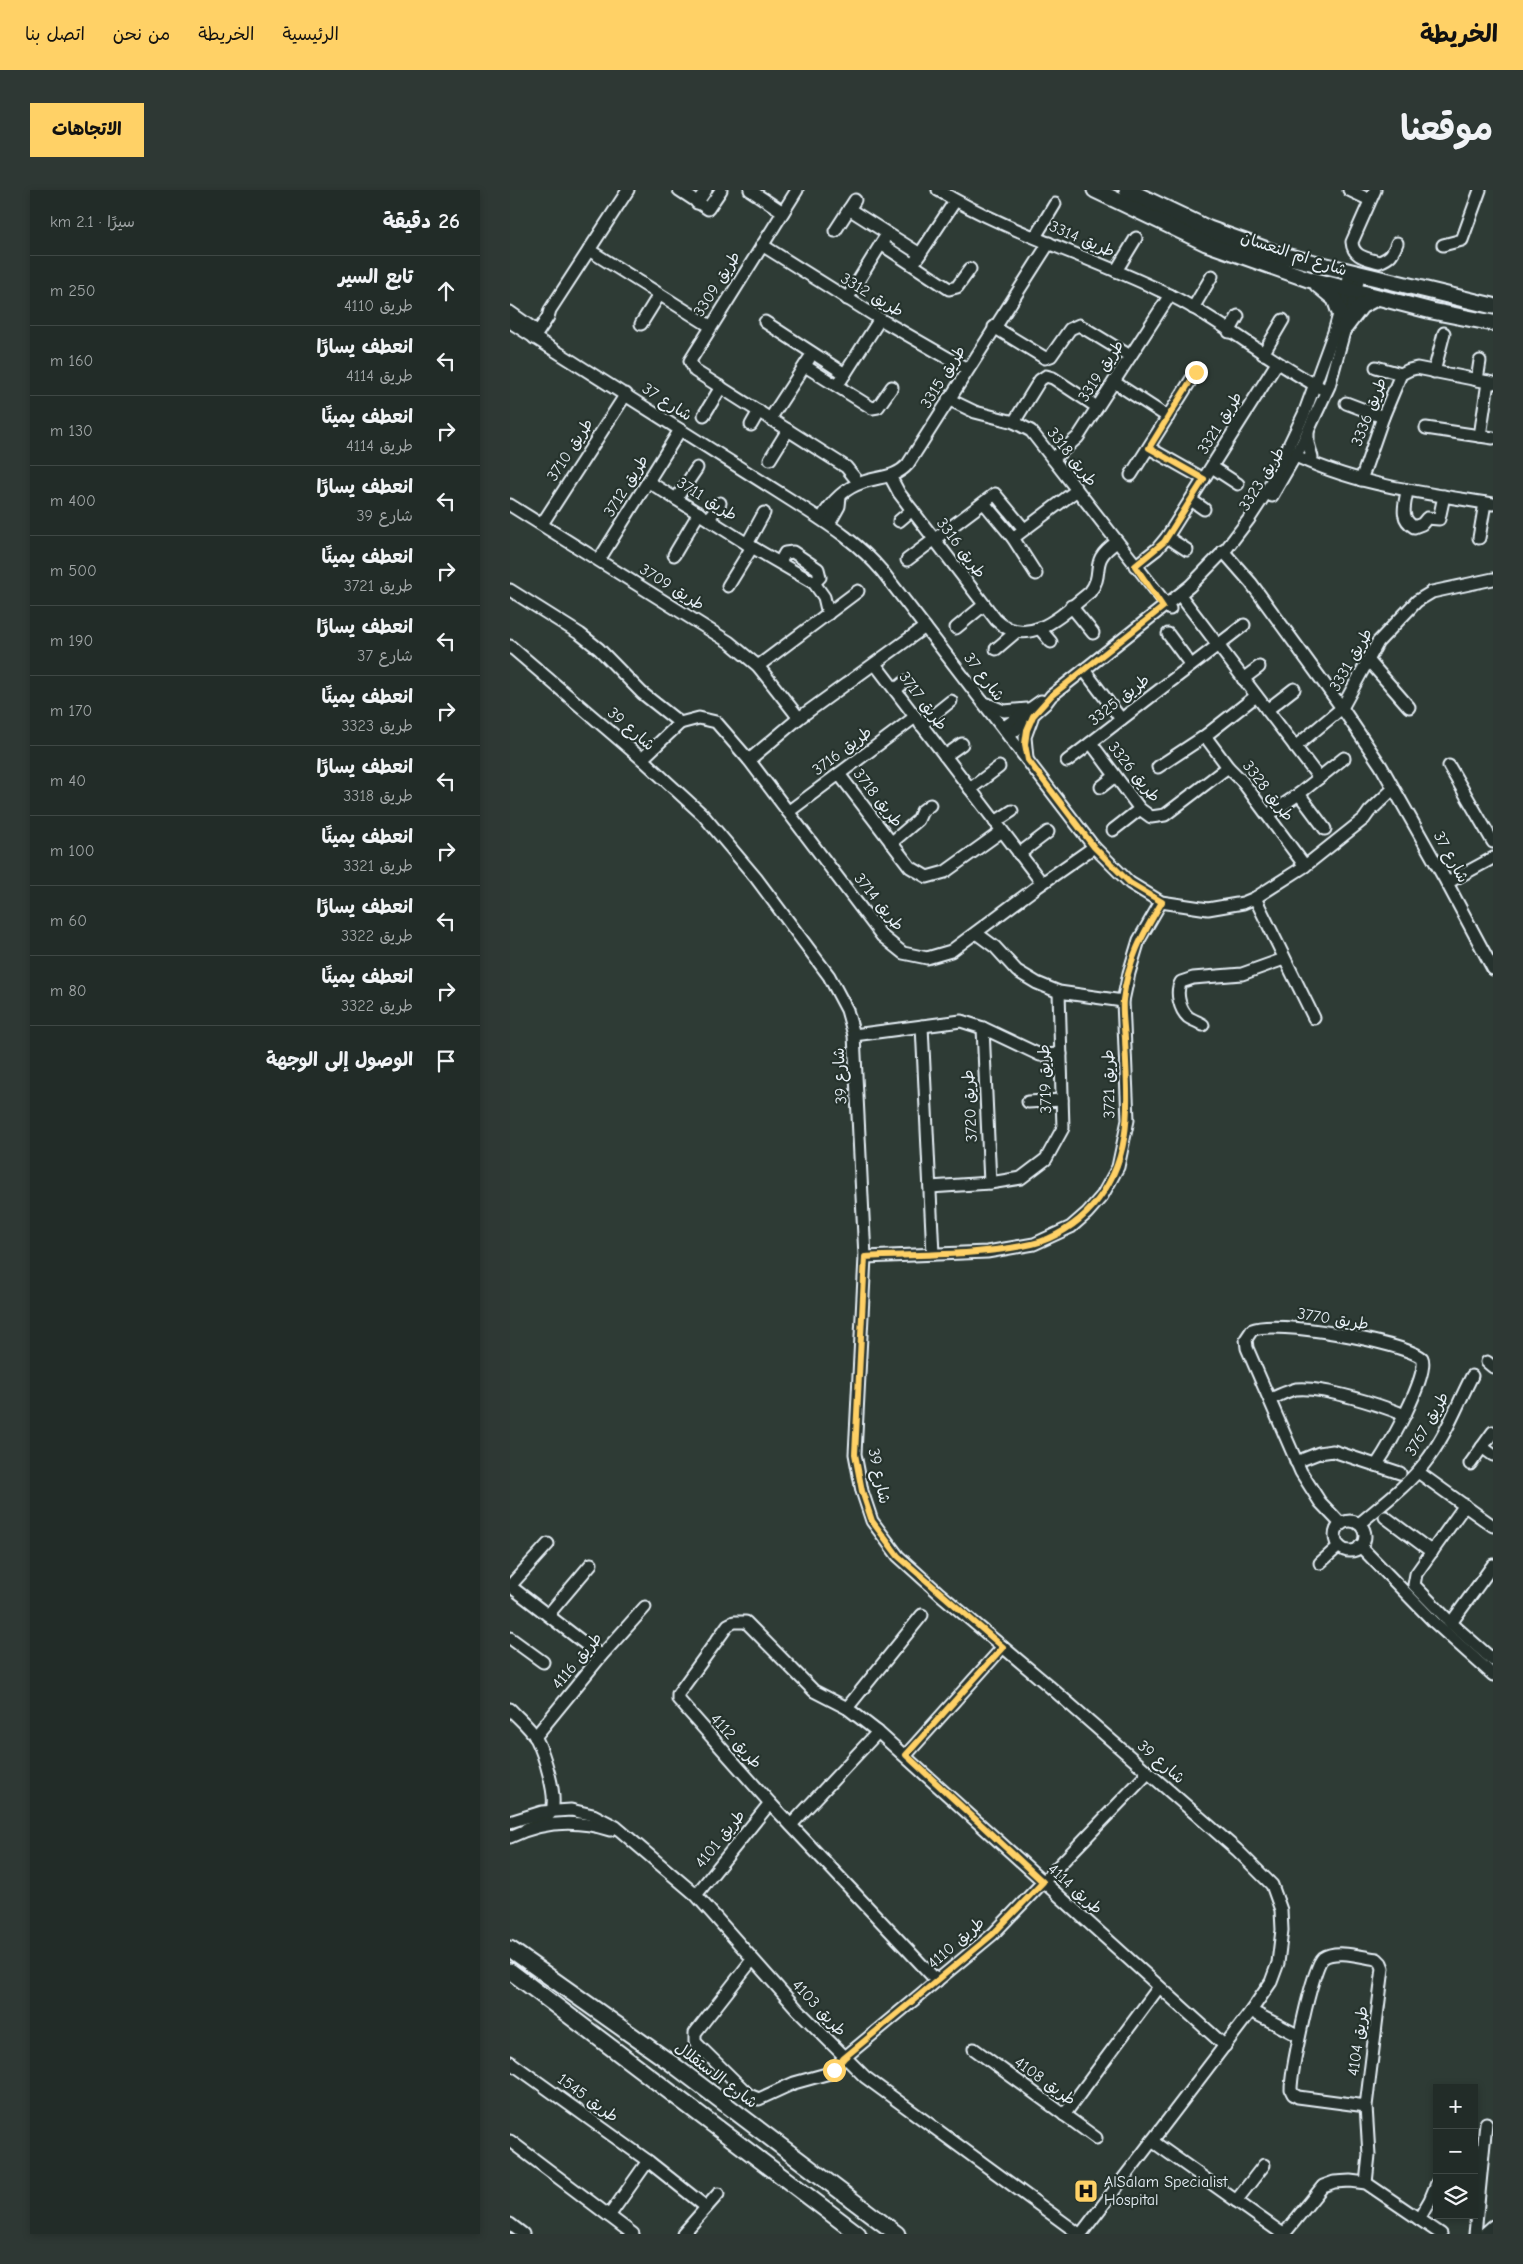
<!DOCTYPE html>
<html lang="ar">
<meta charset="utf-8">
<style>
:root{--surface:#222c28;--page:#2e3834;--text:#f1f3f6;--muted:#a2a7a8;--line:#3f4845;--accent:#ffd166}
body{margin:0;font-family:"Comic Neue","Playpen Sans Arabic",sans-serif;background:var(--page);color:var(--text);direction:rtl}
.controls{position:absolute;right:15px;bottom:15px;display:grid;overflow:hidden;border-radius:0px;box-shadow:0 2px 8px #0003}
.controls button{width:45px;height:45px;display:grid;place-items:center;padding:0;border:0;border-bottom:1px solid var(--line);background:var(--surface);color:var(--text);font:25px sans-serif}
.stop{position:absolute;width:15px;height:15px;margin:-11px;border:4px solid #ffd166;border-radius:50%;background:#fff}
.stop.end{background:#ffd166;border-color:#fff;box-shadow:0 1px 5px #0008}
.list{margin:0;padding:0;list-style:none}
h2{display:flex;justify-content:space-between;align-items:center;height:65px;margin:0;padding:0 20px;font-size:21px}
h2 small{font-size:16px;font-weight:400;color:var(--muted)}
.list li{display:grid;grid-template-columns:32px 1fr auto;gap:15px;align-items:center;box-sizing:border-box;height:70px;padding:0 20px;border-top:1px solid var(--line)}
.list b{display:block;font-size:19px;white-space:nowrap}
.list p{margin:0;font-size:16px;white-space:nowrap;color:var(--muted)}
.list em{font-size:16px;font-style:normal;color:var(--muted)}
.icon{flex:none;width:28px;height:28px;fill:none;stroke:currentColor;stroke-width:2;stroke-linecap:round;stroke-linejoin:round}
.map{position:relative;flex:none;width:983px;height:2044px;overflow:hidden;direction:ltr;border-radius:0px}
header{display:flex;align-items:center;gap:30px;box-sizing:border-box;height:70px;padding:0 25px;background:var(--accent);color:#111}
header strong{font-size:24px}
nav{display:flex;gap:28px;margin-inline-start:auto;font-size:18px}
.intro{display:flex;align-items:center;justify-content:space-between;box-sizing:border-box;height:120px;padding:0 30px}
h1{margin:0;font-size:35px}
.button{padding:12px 22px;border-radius:0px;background:var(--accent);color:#111;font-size:18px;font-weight:700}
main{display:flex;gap:30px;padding:0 30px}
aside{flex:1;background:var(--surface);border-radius:0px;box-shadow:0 2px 8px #0003}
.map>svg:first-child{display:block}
</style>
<header>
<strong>الخريطة</strong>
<nav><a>الرئيسية</a><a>الخريطة</a><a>من نحن</a><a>اتصل بنا</a></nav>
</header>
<div class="intro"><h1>موقعنا</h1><a class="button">الاتجاهات</a></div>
<main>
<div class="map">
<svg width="983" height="2044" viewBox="0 0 983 2044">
<rect width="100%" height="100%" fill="#2e3b35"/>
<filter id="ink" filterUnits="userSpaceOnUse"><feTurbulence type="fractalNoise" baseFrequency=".02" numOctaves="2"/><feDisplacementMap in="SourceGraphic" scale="10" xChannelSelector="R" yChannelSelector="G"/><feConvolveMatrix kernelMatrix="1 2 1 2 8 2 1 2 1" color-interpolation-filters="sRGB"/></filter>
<g filter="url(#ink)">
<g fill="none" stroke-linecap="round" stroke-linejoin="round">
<!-- minor casing -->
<g stroke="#e8f1f8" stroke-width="15">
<g id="minor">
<polyline points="169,0 198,19 211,0"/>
<polyline points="240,0 273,22"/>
<polyline points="287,0 180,171 185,181 336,277 349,293"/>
<path d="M428,0C495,41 578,66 649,100C707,126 755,169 811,198"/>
<polyline points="839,0 860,10"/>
<path d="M865,0L842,52C843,67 856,68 869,72C880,68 883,64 887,53"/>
<polyline points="187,13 196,0"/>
<polyline points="339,19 410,64"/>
<polyline points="325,41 345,10"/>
<polyline points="525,47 545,14"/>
<polyline points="371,54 439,99 447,97 460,79"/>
<polyline points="252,55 370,129 457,179"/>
<polyline points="933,55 952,50 970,0"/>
<polyline points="79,60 200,136"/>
<polyline points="406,70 445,11"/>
<polyline points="606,81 626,48"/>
<polyline points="337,109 374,49"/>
<polyline points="683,118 702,86"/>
<polyline points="0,122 24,139"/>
<path d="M0,132L295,319C323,337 350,355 372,381L584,657L620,693L651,712L698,719L733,713L745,708L795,676L854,629L859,622L883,599"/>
<polyline points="255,132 335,184"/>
<polyline points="131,134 149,105"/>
<polyline points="484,137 535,168 541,166 560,139 569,135 620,166"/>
<polyline points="719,142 728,126"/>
<polyline points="24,148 38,127 40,120 118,0"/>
<polyline points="753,164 773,130"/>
<polyline points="295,176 362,218 368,217 382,197"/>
<polyline points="866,177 891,184"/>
<polyline points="924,182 934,143"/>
<polyline points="331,190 370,129"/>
<polyline points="967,190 970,171"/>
<polyline points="604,192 658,227"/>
<polyline points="438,209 465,222 504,232 521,241 660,419"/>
<polyline points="836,213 873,227"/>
<polyline points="194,225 211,197"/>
<polyline points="260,229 299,169"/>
<polyline points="504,232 530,190 536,186 543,188 587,217"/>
<polyline points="241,235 249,221"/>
<polyline points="916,238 983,248"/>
<polyline points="798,242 798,253 802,267"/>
<polyline points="970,246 978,192"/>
<polyline points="639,258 694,289"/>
<path d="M780,263C843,295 914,303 983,314"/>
<polyline points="260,269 278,240"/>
<polyline points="543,269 568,247 660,105"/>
<polyline points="702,277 728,294"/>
<polyline points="621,285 686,182"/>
<path d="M380,286L389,303L486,430C518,461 554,423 580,402C596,381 577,372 607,352"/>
<polyline points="851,290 873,227 891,184 899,180 907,178 983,193"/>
<polyline points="139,292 242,357 304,393 314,407 318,424"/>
<path d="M897,301C895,315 889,328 904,337L912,334L917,328L929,329L934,306"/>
<polyline points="762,306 792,254 819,196 850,84"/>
<polyline points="166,309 187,278"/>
<polyline points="681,310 694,319"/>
<polyline points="474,313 503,348 567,300"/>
<polyline points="0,315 219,452 248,476 289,528"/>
<polyline points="199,329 210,313"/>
<path d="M311,329C320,314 333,299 351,293C368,286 385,289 398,274L539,53"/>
<polyline points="389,331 402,320"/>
<polyline points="32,334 116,204"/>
<polyline points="319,334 329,316 330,307"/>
<polyline points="657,347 677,360"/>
<polyline points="503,348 526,384"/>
<polyline points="969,348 975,313"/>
<polyline points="237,354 254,323"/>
<polyline points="713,361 741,393 832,518 871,576 937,693 983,779"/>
<polyline points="164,365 189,323"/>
<polyline points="89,370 170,240"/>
<polyline points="397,370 485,304 514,339"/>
<polyline points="270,372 275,363 283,362 308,379 310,387 304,393"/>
<polyline points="625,376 647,359 657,347 767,173"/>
<polyline points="218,396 242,357"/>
<polyline points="0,400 70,444 89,459 132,503 170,533"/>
<polyline points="673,409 809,588"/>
<polyline points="561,416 583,443"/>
<polyline points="446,438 474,415"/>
<polyline points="530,439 541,452"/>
<polyline points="658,444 681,475"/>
<polyline points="0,456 132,569 193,625 246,688 319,786 337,820 344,845 355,1067 345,1264 352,1301 362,1331 388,1366 430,1404 539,1496 727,1660 762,1695 771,1720 772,1740 768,1773 761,1792 741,1821 571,2044"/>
<polyline points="486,459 506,442"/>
<polyline points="858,470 899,517"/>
<polyline points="365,474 532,693"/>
<polyline points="248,476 348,401"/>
<polyline points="574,480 611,529"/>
<polyline points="733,489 749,477"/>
<polyline points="385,500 396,491"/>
<polyline points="475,513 494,521 517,519"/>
<polyline points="757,520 784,499"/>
<polyline points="411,535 441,511"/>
<polyline points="493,538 531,511"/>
<polyline points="499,546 535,514 541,506 680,396 717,358 739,329 756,303 794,224 824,142 841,82"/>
<polyline points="695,546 718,577 732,591 795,676"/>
<polyline points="581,553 630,619 641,627 655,625 718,577"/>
<polyline points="785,557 832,518 868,452 907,411 922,402 983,389"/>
<polyline points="435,566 452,554"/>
<polyline points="517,568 515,547 522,528"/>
<polyline points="132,569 170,533 189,528 206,532 239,570 372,746 393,763 417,768 441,761 524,699 584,657"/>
<polyline points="239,570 289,528 415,437"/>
<polyline points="557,571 734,435"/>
<polyline points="939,576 983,652"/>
<polyline points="648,577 695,546 746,506"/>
<polyline points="329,584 400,677 417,687 435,682 492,641"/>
<polyline points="591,597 605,586"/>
<polyline points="460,599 489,577"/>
<polyline points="789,604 815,639"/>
<polyline points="278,622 405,527"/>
<polyline points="758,625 789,604 834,568"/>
<polyline points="485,632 502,621"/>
<polyline points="603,640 630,619"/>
<polyline points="381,653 408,630 412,621 420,615"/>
<polyline points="509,664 538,642"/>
<polyline points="937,693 983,668"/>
<polyline points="745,708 804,828"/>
<polyline points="466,743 485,757 507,781 527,793 549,802 613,811"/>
<path d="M693,835C689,832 682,830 678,827C670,820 665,802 671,792L683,788L732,784L774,769"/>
<polyline points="412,836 423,1064"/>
<polyline points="473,838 480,993"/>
<polyline points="344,845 451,831 473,838 530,865 551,864"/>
<polyline points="518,912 552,910"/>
<polyline points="420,997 480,993 511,988 536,969 553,938 549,802"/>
<polyline points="355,1067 477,1062 524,1054 561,1037 577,1023 592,1006 608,977 618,930 613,811 619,783 629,750 651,712"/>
<polyline points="977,1172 983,1177"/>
<path d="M760,1209C768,1206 777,1201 786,1199C812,1196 870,1215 895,1225"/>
<polyline points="972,1257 983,1265"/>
<polyline points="786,1272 809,1263 823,1261 890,1283"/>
<polyline points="960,1274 983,1242"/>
<polyline points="908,1282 983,1336"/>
<polyline points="955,1315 906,1384 904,1395 941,1433 983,1470"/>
<polyline points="875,1327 922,1362"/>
<circle cx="840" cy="1346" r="15"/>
<path d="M831,1334L810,1312L791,1282L737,1158L736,1149L742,1140C765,1129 891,1152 912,1168C920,1184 878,1258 867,1274"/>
<path d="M849,1334C871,1315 896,1297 914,1274C935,1248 947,1215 962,1186"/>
<polyline points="38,1354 0,1396 91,1466"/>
<polyline points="850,1356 924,1432 983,1485"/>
<polyline points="810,1373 829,1356"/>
<polyline points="38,1425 81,1374"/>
<polyline points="941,1433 983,1375"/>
<polyline points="0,1448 33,1472"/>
<polyline points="337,1518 412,1425"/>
<path d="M0,1519C8,1528 20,1537 26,1548C33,1562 49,1608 41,1622C36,1630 25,1635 16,1639"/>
<polyline points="25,1547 91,1466 135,1417"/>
<polyline points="396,1565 493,1457"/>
<polyline points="0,1632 32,1622 61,1620 83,1625 106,1637 186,1705 287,1819 355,1887 569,2044"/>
<polyline points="281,1635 368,1542"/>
<path d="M0,1647C33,1631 65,1629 100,1640"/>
<polyline points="186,1705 260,1613"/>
<polyline points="242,1770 185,1843 185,1852 188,1855 239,1905 249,1909 284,1893 320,1883 334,1868 483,1744 638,1583"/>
<polyline points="427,1791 260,1613 168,1509 168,1504 218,1435 224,1432 236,1432 304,1501 337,1518 368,1542 715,1856"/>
<polyline points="741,1821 789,1846"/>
<polyline points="464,1859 586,1948"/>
<polyline points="0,1872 138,1971 196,2017"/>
<polyline points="554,1925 649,1797"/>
<polyline points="0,1951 123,2044"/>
<polyline points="642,1951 773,2044"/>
<path d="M856,1993L859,1965L856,1916L873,1778L871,1773L867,1769C852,1767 826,1759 813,1768C802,1777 781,1882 781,1900L783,1904L788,1907L856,1916"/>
<polyline points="726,2011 754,1975"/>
<polyline points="99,2026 138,1971"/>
<polyline points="909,2029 920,2010 927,1993"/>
<polyline points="0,2034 13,2044"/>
<polyline points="173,2044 208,2004"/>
<polyline points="774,2044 813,1996 824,1992 840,1991 856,1993 931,2044"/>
<polyline points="965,2044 976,1933"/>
<polyline points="974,2044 983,2036"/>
</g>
</g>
<!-- major casing -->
<g stroke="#e8f1f8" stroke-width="19">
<g id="major">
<polyline points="585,0 696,53 798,89 922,121 983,133"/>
<polyline points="617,0 699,39 771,65 983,116"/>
<polyline points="808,95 825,109 830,123"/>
<polyline points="835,137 851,116 866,108"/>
<polyline points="0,1759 161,1873 387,2044"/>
<polyline points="0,1781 348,2044"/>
</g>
</g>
<!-- minor -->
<use href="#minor" stroke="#26332d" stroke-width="11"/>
<!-- major -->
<use href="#major" stroke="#26332d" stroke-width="15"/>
</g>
</g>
<g fill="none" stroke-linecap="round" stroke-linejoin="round" filter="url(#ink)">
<!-- route -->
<path stroke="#ffd166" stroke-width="6" d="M324,1880L334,1868L483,1744L533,1692L396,1565L493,1457L388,1366L362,1331L352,1301L345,1264L355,1067C410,1064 468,1066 522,1054C544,1049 567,1034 582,1017C626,967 617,909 615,848C614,836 612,822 613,810C618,770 632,745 652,712L620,693L584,657L518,570L515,554L517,540L523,526L541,506L653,417L625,376L654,352L694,289L639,258L686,182"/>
</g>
<!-- icons -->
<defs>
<g id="hospital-square" transform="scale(1.25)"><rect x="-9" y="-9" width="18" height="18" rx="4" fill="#ffd166" stroke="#26332d"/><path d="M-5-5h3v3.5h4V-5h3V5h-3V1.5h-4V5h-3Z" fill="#111"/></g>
</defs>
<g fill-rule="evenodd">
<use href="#hospital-square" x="576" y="2001"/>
</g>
<g text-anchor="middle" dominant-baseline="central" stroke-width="4.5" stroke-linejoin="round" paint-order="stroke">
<!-- street labels -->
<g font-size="16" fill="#e8f1f8" stroke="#26332d">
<text transform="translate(572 49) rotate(23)">طريق 3314</text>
<text transform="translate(784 64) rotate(18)">شارع ام النعسان</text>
<text transform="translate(207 94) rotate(-58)">طريق 3309</text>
<text transform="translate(362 105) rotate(31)">طريق 3312</text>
<text transform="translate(591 181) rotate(-57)">طريق 3319</text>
<text transform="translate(433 187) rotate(-58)">طريق 3315</text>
<text transform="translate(157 212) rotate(33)">شارع 37</text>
<text transform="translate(859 222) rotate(-69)">طريق 3336</text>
<text transform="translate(710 233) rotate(-58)">طريق 3321</text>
<text transform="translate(60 260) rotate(-57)">طريق 3710</text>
<text transform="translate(562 267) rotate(52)">طريق 3318</text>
<text transform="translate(752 289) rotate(-58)">طريق 3323</text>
<text transform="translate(116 296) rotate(-58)">طريق 3712</text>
<text transform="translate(197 309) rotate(32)">طريق 3711</text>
<text transform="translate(451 358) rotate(53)">طريق 3316</text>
<text transform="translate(162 397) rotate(32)">طريق 3709</text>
<text transform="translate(841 470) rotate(-60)">طريق 3331</text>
<text transform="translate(474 487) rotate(53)">شارع 37</text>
<text transform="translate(609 510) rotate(-38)">طريق 3325</text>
<text transform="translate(413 511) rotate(53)">طريق 3717</text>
<text transform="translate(121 539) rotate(41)">شارع 39</text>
<text transform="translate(332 561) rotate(-37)">طريق 3716</text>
<text transform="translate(624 582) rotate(51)">طريق 3326</text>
<text transform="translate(758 601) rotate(52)">طريق 3328</text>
<text transform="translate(368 608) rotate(52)">طريق 3718</text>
<text transform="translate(941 667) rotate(61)">شارع 37</text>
<text transform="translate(369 712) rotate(51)">طريق 3714</text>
<text transform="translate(330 886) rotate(-93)">شارع 39</text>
<text transform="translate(535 889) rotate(-92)">طريق 3719</text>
<text transform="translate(599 894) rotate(-91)">طريق 3721</text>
<text transform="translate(460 916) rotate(-93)">طريق 3720</text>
<text transform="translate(823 1129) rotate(9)">طريق 3770</text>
<text transform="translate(917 1234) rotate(-60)">طريق 3767</text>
<text transform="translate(369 1286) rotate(78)">شارع 39</text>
<text transform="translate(67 1471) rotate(-50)">طريق 4116</text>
<text transform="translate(226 1551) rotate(48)">طريق 4112</text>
<text transform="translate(651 1572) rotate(41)">شارع 39</text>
<text transform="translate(210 1649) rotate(-51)">طريق 4101</text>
<text transform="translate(565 1699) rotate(42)">طريق 4114</text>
<text transform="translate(446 1753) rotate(-41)">طريق 4110</text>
<text transform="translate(309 1818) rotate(47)">طريق 4103</text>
<text transform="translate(848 1851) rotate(-82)">طريق 4104</text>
<text transform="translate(206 1885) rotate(37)">شارع الاستقلال</text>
<text transform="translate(535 1891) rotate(36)">طريق 4108</text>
<text transform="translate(78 1908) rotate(36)">طريق 1545</text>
</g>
<!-- poi labels -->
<g font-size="16" fill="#e8f1f8" stroke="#26332d" text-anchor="start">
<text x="594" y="1992">AlSalam Specialist<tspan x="594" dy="18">Hospital</tspan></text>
</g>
</g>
</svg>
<div class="controls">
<button>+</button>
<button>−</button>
<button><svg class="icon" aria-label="layers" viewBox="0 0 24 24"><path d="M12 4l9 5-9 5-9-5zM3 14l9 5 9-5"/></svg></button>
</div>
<div class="stop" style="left:324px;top:1880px"></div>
<div class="stop end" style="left:686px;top:182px"></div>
</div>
<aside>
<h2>26 دقيقة<small>سيرًا · 2.1 km</small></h2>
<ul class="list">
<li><svg class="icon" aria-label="ahead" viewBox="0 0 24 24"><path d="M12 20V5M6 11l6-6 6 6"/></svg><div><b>تابع السير</b><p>طريق 4110</p></div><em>250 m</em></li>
<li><svg class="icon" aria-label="left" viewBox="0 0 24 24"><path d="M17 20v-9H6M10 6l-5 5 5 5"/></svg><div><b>انعطف يسارًا</b><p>طريق 4114</p></div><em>160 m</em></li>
<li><svg class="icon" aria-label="right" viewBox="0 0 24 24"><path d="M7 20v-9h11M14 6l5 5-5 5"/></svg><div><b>انعطف يمينًا</b><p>طريق 4114</p></div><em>130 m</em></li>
<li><svg class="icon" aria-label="left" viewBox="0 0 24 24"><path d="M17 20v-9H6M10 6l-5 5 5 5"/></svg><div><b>انعطف يسارًا</b><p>شارع 39</p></div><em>400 m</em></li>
<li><svg class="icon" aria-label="right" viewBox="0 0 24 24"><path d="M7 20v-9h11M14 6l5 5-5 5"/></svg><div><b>انعطف يمينًا</b><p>طريق 3721</p></div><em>500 m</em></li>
<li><svg class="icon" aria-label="left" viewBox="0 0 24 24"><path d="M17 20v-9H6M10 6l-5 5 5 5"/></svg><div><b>انعطف يسارًا</b><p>شارع 37</p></div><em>190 m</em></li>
<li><svg class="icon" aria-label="right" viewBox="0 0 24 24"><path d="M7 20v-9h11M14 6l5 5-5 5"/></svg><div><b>انعطف يمينًا</b><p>طريق 3323</p></div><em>170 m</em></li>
<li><svg class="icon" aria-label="left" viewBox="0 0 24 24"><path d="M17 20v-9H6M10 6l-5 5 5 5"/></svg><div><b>انعطف يسارًا</b><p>طريق 3318</p></div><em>40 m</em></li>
<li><svg class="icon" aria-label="right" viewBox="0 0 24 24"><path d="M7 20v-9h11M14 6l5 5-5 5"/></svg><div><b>انعطف يمينًا</b><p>طريق 3321</p></div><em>100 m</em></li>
<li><svg class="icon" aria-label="left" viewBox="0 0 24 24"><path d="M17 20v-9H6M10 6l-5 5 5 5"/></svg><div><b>انعطف يسارًا</b><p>طريق 3322</p></div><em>60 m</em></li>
<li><svg class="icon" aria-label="right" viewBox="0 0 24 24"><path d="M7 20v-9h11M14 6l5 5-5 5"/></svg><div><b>انعطف يمينًا</b><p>طريق 3322</p></div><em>80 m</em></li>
<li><svg class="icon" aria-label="arrive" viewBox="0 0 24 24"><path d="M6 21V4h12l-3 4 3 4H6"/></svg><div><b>الوصول إلى الوجهة</b></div></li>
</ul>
</aside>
</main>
